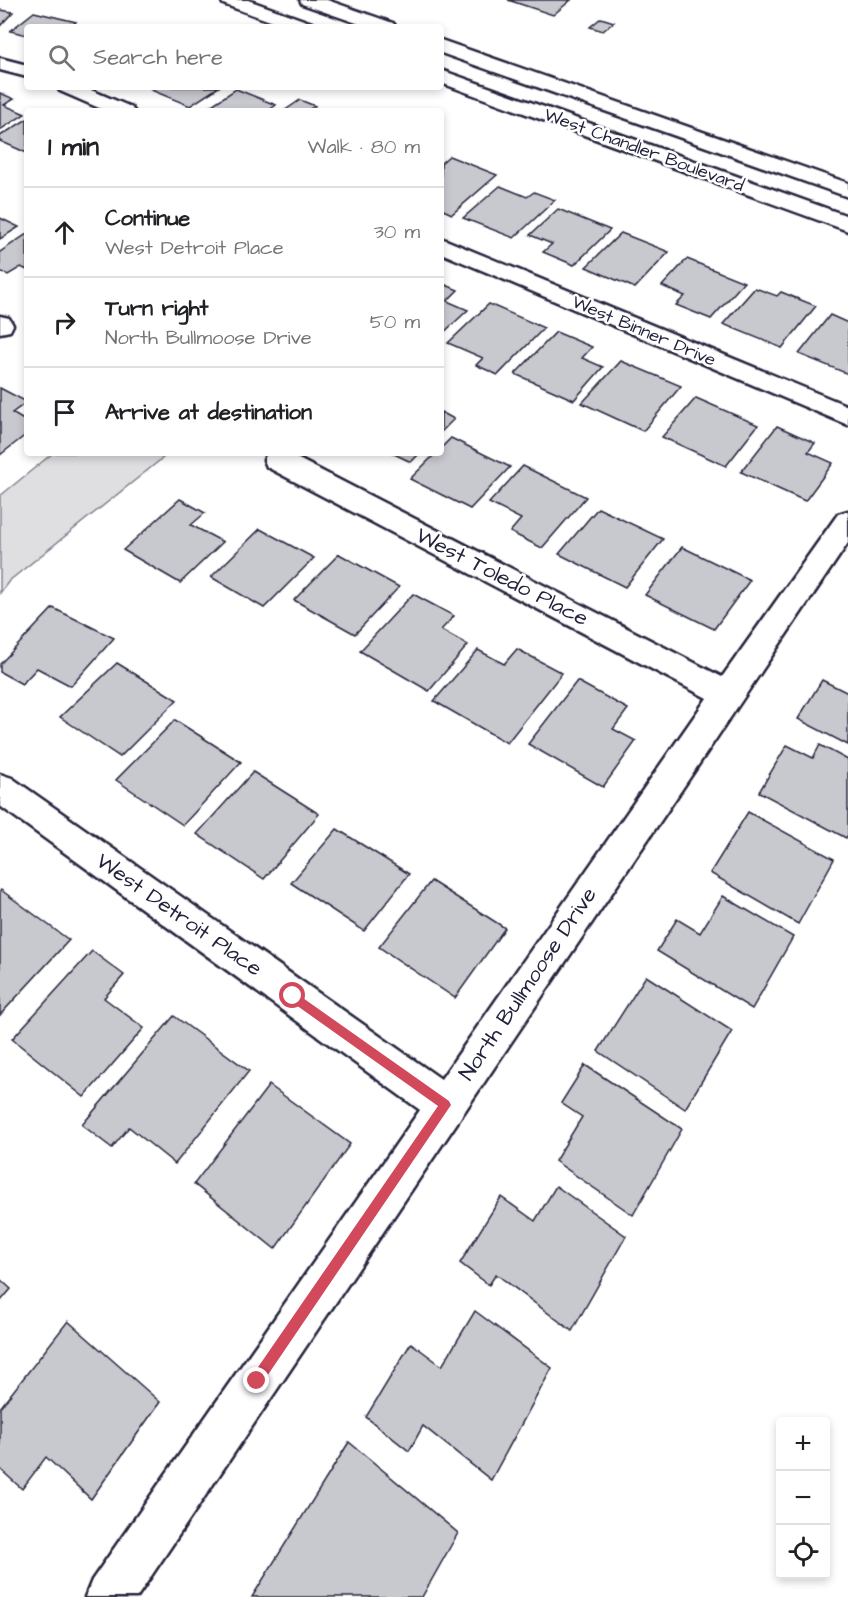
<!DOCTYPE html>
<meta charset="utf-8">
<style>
:root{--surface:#fff;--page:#f6f6f6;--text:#202124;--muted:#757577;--line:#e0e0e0}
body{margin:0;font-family:"Architects Daughter",sans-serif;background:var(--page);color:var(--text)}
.controls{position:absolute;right:18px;bottom:18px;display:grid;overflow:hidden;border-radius:6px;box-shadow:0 3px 9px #0003}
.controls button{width:54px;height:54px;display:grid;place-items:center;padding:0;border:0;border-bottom:2px solid var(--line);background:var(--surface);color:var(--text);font:30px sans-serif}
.stop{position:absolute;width:18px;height:18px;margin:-14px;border:4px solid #d1495b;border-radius:50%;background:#fff}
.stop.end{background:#d1495b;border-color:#fff;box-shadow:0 2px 6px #0008}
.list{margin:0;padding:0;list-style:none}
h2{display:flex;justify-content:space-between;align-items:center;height:78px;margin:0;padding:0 24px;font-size:26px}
h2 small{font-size:20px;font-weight:400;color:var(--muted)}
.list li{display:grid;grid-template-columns:39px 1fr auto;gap:18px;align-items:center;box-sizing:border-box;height:90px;padding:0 24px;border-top:2px solid var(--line)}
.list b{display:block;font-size:22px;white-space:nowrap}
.list p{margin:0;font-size:20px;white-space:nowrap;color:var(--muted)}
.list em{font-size:20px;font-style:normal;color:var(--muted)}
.icon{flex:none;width:33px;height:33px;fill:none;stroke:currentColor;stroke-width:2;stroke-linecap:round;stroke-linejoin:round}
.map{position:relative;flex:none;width:848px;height:1597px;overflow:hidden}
.search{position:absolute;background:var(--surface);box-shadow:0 3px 9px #0003;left:24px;top:24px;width:420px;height:66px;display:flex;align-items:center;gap:15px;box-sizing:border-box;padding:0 21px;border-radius:6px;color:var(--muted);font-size:22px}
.panel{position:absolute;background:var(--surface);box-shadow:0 3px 9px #0003;left:24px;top:108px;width:420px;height:348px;border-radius:6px}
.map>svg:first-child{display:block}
</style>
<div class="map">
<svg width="848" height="1597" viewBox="0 0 848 1597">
<rect width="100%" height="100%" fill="#fff"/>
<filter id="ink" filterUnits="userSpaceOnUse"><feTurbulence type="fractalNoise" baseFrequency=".0167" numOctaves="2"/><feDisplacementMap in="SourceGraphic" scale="12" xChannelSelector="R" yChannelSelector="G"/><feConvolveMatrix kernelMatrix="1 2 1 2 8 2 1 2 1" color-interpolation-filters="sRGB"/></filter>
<g filter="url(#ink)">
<!-- green -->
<polygon fill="#dfdfe2" stroke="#80808e" stroke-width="1.5" points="53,453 169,453 9,581 0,593 0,496"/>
<!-- building -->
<g fill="#c8c8cf" stroke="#22223b" stroke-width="1.5">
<polygon points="508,0 571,0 553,15"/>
<polygon points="0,10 13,12 0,26"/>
<polygon points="34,12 76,22 70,27 27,27 27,35 10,31"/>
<polygon points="601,18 614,22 603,31 590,27"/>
<polygon points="157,87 219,87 190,106 151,90"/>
<polygon points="236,89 276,105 268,111 204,110"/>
<polygon points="0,93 14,99 4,105 25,114 0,130"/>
<polygon points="300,100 315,106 307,111 284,111"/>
<polygon points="27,119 27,153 0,141 0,136"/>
<polygon points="449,156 497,175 452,214 441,209 441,163"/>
<polygon points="500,186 527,197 534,192 555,200 514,238 463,218"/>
<polygon points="558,209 610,230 574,265 543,252 552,244 530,235"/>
<polygon points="0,218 19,227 0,239"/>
<polygon points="621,233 669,252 635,288 586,267"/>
<polygon points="27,234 27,270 21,267 8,275 0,271 0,252"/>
<polygon points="687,259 744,282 711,319 676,305 685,296 662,286"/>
<polygon points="441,283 458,290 447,301 468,310 441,335"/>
<polygon points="755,288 777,296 781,292 816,306 782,348 723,324"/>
<polygon points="489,304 544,328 498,375 476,365 483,358 448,343"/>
<polygon points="830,315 848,323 848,374 799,354"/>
<polygon points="556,332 592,347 582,358 603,367 574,400 515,374"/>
<polygon points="621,361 681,386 643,431 582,403"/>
<polygon points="0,388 27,402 12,413 27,422 27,434 0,455"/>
<polygon points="696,398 758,425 726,466 662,437"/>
<polygon points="441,412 454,419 441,432"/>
<polygon points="777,426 815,443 808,452 833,463 805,501 741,472"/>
<polygon points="451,438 510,467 470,509 410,479 436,453 441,453 441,448"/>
<polygon points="392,453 420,453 411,462"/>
<polygon points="523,466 586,497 542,548 510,532 521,519 489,503"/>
<polygon points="180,499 205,513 191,525 223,542 180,583 123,550"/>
<polygon points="598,508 663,539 625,587 559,554"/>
<polygon points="260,529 314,558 264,608 211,577"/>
<polygon points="682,547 750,580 714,629 645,595"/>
<polygon points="339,554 399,587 355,634 294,600"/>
<polygon points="413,594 454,616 441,630 468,645 429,691 360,651"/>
<polygon points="53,608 114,638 71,686 37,668 22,684 0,672 0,664"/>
<polygon points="517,649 562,673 507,743 434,701 478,650 504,664"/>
<polygon points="117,663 177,700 120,757 60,717"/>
<polygon points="822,680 848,693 848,745 798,719"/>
<polygon points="577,681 628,709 613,729 636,741 603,787 528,744"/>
<polygon points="175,720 241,762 183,825 116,780"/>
<polygon points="787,745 813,758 820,745 848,760 848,835 846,838 759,792"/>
<polygon points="253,772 319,814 264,879 197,834"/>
<polygon points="748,812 834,859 798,924 710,873"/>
<polygon points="337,829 409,874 364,931 291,883"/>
<polygon points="431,881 505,928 455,998 379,947"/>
<polygon points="1,890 69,940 0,1015 0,891"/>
<polygon points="723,896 793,937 752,1009 657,951 677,919 700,933"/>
<polygon points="92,951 124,975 104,998 144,1028 84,1097 12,1039"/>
<polygon points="646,976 732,1031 685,1109 598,1051"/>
<polygon points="174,1016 249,1071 175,1164 129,1127 112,1148 82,1125"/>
<polygon points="585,1065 682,1129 633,1215 555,1161 582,1117 561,1103"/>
<polygon points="269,1085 350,1144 275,1249 194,1184"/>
<polygon points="556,1186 626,1236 572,1331 496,1274 489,1285 460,1263 501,1197 535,1221"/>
<polygon points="0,1279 11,1289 0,1302"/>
<polygon points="475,1311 552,1368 491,1480 423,1426 409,1451 366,1417 411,1343 442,1366"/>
<polygon points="68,1321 160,1402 91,1499 46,1457 22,1489 0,1469 0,1408"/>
<polygon points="349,1442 458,1533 422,1597 252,1597"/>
</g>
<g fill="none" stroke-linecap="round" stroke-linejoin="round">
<!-- minor casing -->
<g stroke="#22223b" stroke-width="5">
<g id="minor">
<polygon points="0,58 27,65 27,77 0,70"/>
<polygon points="57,87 84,87 131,107 134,111 106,111 60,91"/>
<polygon points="441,238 848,406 848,425 441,253"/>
<polygon points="0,316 9,318 13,325 10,331 0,333"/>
<polygon points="267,453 287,453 722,677 838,514 848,511 848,543 137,1597 85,1597 92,1580 420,1110 0,806 0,774 12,778 441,1079 707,698 267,467 264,460"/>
</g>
</g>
<!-- major casing -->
<g stroke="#22223b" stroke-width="5">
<g id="major">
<polygon points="221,0 248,0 312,23 315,27 287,27 223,4"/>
<polygon points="300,0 327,0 393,23 396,27 368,27 302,4"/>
<polygon points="441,40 848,183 848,197 441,53"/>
<polygon points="441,70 848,216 848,231 441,83"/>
</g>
</g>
<!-- minor -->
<use href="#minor" fill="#fff" fill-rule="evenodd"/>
<!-- major -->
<use href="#major" fill="#fff" fill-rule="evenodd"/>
</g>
</g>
<!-- route -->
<polygon fill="#d1495b" points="293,991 449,1101 451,1105 261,1385 257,1387 252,1385 251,1381 252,1376 438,1106 289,1000 288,996"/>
<g text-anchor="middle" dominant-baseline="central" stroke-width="5" stroke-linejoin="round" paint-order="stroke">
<!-- far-street labels -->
<g font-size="18" fill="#22223b" stroke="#fff">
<text transform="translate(644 150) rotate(20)">West Chandler Boulevard</text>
<text transform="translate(644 331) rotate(23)">West Binner Drive</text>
</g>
<!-- street labels -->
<g font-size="22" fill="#22223b" stroke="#fff">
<text transform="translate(502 577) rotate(27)">West Toledo Place</text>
<text transform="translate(179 915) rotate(35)">West Detroit Place</text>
<text transform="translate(528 984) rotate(-56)">North Bullmoose Drive</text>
</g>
</g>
</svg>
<div class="controls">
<button>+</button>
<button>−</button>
<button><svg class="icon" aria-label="locate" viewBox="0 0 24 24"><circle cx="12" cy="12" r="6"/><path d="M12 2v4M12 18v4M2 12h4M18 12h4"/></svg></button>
</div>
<div class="stop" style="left:293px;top:996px"></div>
<div class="stop end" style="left:257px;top:1381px"></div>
<div class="search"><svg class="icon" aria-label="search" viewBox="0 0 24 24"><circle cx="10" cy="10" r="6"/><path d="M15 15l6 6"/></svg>Search here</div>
<section class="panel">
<h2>1 min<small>Walk · 80 m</small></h2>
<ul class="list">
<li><svg class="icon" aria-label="ahead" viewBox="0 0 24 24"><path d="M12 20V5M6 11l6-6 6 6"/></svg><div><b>Continue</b><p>West Detroit Place</p></div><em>30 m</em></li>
<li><svg class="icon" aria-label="right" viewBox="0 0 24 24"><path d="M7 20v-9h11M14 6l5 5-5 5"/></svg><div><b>Turn right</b><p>North Bullmoose Drive</p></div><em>50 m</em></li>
<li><svg class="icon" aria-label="arrive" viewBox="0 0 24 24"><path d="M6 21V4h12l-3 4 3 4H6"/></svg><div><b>Arrive at destination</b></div></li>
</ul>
</section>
</div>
